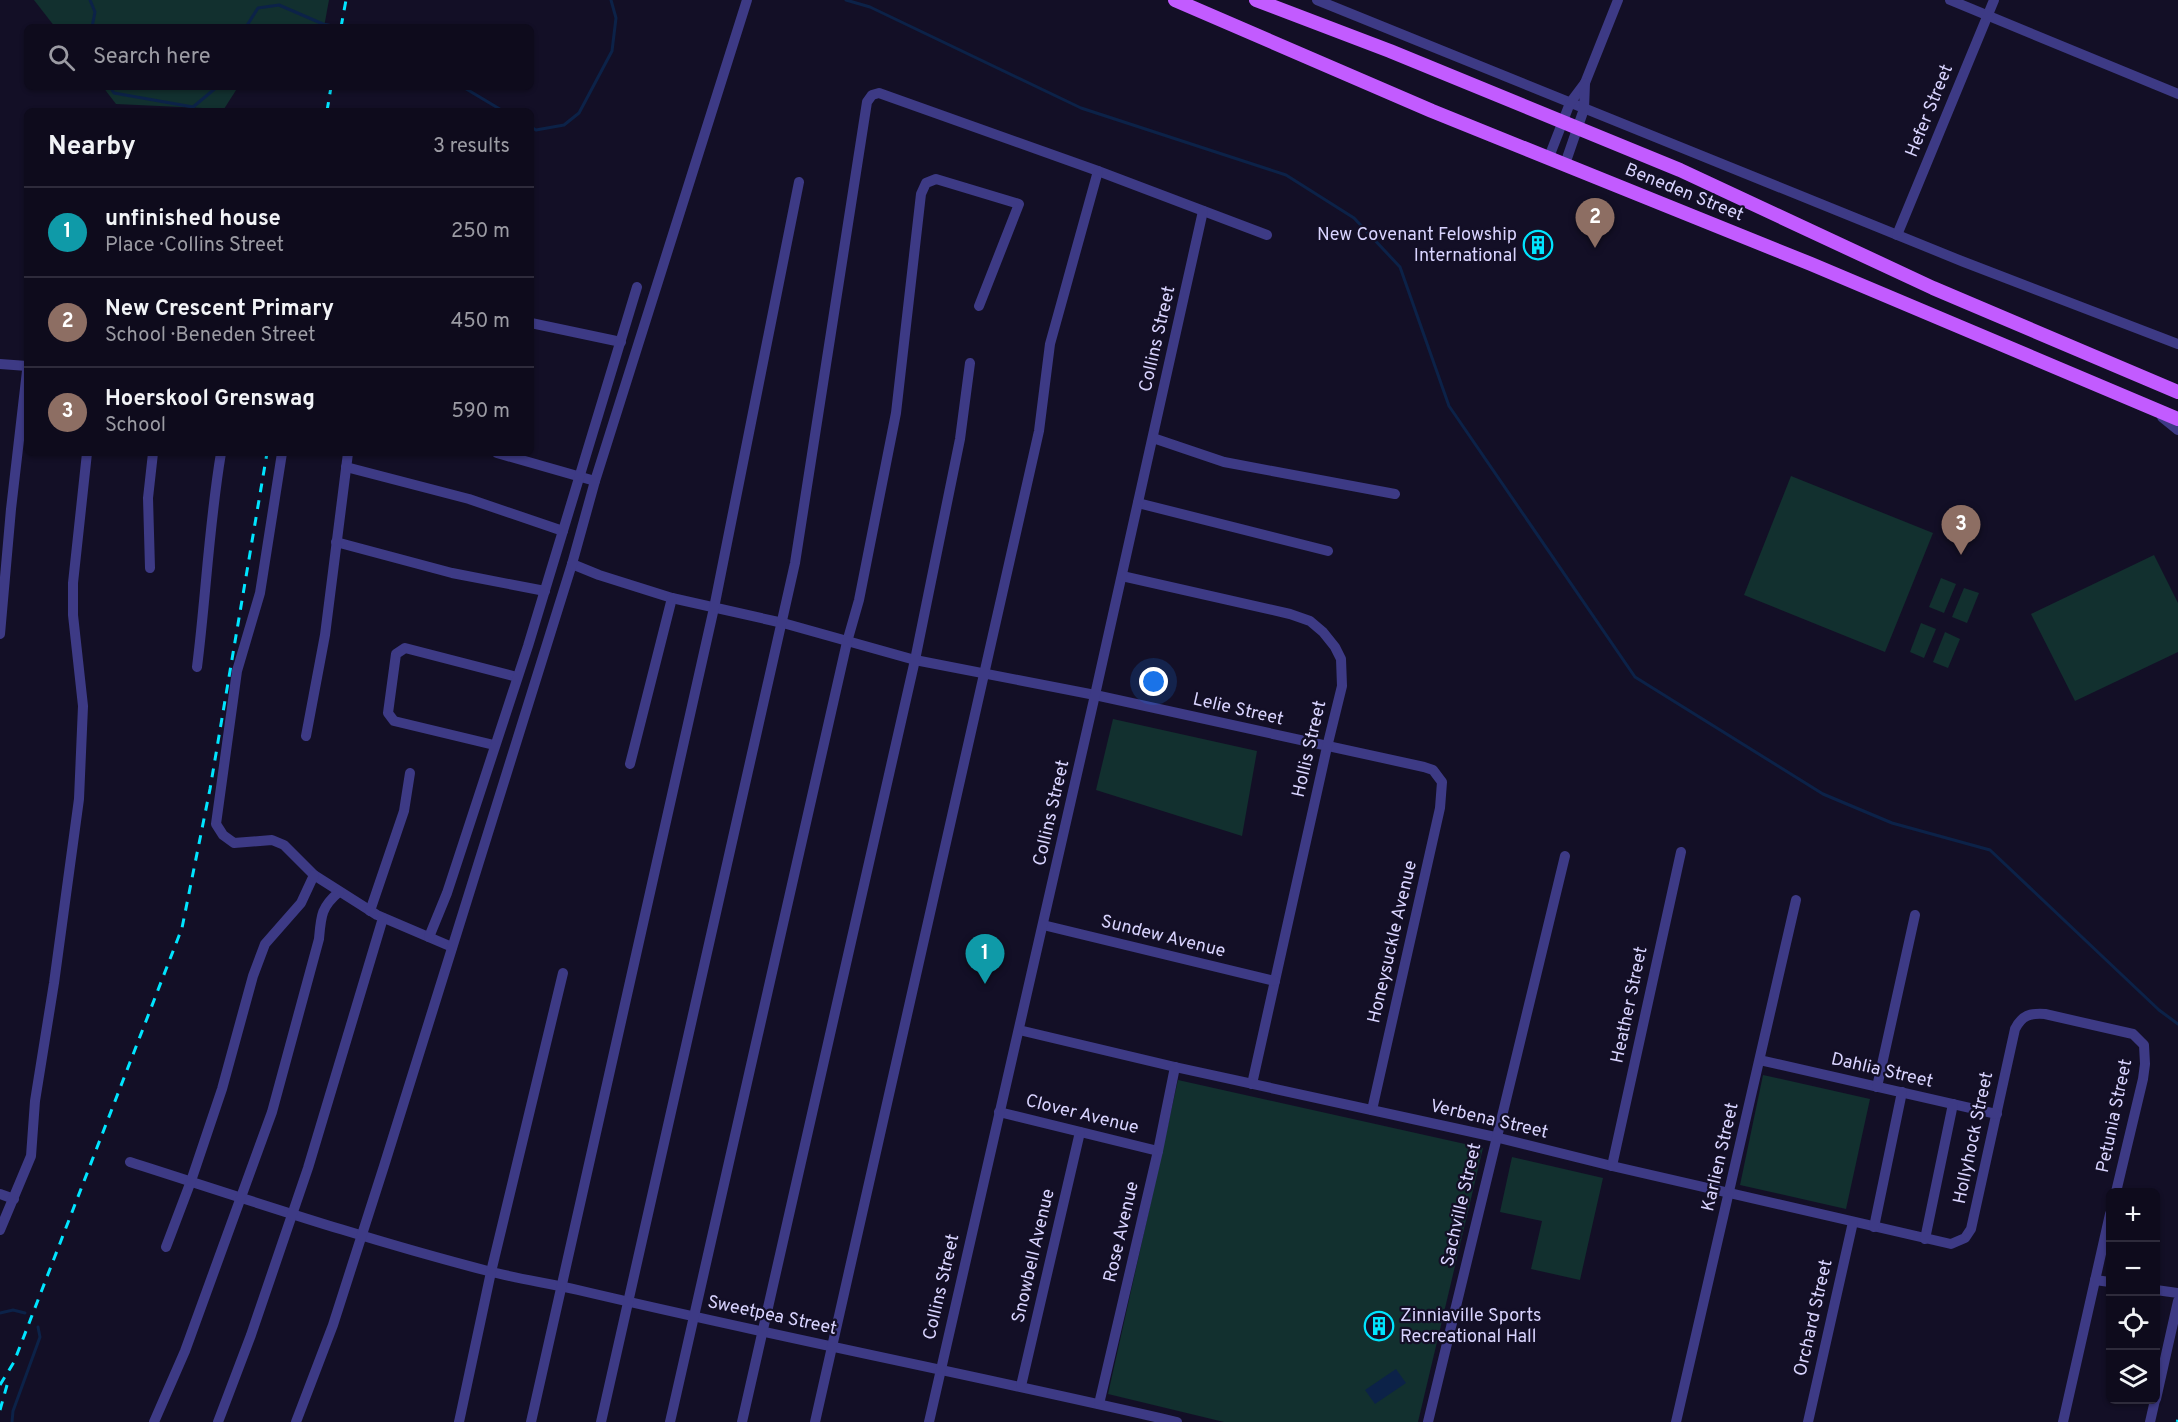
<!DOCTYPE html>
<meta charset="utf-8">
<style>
:root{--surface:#0e0b1c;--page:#171425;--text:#f1f3f6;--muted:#9b9ba3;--line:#2e2b3b;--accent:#00e5ff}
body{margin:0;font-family:Overpass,sans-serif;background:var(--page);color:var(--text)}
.controls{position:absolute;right:18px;bottom:18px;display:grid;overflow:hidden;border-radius:9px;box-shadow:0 2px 4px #0004}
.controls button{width:54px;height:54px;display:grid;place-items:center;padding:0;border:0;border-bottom:2px solid var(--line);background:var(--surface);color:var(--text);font:30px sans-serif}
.you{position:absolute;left:1154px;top:682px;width:21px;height:21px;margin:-15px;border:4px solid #fff;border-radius:50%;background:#1a73e8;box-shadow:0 0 0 9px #1a73e833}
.badge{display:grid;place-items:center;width:39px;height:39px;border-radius:50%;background:var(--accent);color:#fff;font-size:20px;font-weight:700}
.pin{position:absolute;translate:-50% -50px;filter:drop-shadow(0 2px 3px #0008)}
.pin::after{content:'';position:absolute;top:32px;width:21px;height:18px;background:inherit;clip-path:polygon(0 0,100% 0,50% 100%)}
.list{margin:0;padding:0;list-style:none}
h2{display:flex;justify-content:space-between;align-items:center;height:78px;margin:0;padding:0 24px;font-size:26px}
h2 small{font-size:20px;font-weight:400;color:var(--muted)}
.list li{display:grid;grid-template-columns:39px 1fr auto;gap:18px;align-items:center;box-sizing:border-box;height:90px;padding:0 24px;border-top:2px solid var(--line)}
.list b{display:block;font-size:22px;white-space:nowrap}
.list p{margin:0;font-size:20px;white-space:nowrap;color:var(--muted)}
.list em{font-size:20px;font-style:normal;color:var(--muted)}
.icon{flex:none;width:33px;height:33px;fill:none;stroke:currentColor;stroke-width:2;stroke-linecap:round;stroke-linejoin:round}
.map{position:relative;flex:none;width:2178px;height:1422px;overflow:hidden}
.search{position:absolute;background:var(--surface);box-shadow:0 2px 4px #0004;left:24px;top:24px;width:510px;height:66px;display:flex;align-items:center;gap:15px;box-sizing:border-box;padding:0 21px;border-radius:9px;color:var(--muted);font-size:22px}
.panel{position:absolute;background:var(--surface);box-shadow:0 2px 4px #0004;left:24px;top:108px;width:510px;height:348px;border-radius:9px}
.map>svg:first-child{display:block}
</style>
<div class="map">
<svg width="2178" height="1422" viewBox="0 0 2178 1422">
<rect width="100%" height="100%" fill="#130f26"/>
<!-- green -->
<g fill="#12302f">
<polygon points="34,0 329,0 324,27 55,27"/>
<polygon points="103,87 238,87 224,109 116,104"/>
<polygon points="1791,476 1933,533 1885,652 1744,595"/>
<polygon points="2154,555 2178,603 2178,652 2075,701 2031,614"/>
<polygon points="1941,578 1956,584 1944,613 1929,607"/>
<polygon points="1964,588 1979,593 1967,623 1952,617"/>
<polygon points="1921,623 1936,629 1924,658 1910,652"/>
<polygon points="1945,632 1960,639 1948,668 1933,662"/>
<polygon points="1113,719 1257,751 1242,836 1096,790"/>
<polygon points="1763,1075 1870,1099 1846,1209 1740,1185"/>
<polygon points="1178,1080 1483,1148 1418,1422 1224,1422 1108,1394"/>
<polygon points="1512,1157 1603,1178 1580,1280 1531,1269 1542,1221 1500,1212"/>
</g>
<!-- water -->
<polygon fill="#0c2248" points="1396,1369 1406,1383 1375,1404 1365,1390"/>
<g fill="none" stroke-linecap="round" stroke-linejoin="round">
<!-- stream -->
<g stroke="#0c2248" stroke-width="3">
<polyline points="90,0 95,12 92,27"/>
<polyline points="846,0 870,7 1081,108 1286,175 1354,218 1400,267 1449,406 1635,677 1823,794 1892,823 1990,850 2159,1010 2178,1024"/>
<polyline points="246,27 258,8 279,5 323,24 338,27"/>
<polyline points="110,87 114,93 193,107 217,87"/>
<polyline points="463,87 503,111"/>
<polyline points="531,127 536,130 564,125 579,113 612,51 616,18 611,0"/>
<polyline points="0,1313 13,1310 25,1313"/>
<polyline points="12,1422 13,1411 40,1337 38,1327"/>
</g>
<!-- minor -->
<g stroke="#3d3a85" stroke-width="10">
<polyline points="1317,0 1964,262 2178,344"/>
<polyline points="1950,0 2178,94"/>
<polyline points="1549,157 1570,103 1585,83 1618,0"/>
<polyline points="1565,164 1584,109 1585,83"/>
<polyline points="1897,235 1994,0"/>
<polyline points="531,323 621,342"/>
<polyline points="0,364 27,366"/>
<polyline points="2162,417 2178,430"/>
<polyline points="1153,438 1224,462 1395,494"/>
<polyline points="282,453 260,593 237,671 216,824 223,835 234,843 272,840 284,845 314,875 377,915 452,947"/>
<polyline points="497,453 595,481"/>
<polyline points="346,467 469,499 563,531"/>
<polyline points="1138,503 1328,551"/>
<polyline points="336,542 452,573 545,591"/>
<polyline points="572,564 599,575 672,598 783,623 915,660 1095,695 1424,767 1433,770 1442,782 1440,808 1372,1110"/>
<polyline points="150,568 148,498 153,453"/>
<polyline points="1122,576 1290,614 1310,621 1323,632 1335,647 1341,659 1342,686 1327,747 1252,1084"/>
<polyline points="0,634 11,509 27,371"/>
<path d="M197,667C206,596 209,524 221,453"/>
<polyline points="306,736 325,635 348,453"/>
<polyline points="494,745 394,721 388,713 396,654 405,648 517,677"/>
<polyline points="630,764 672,598"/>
<polyline points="370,911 404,811 410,773"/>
<polyline points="1043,925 1275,981"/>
<polyline points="429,937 447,893 528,646 637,287"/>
<path d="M1019,1030L1175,1067L1495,1137L1612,1166L1951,1244L1965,1238L1971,1229L2015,1029C2022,1015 2030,1013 2045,1014L2133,1034L2144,1045L2145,1064L2143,1079L2116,1192"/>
<polyline points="1760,1060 1997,1114"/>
<polyline points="1877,1087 1915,915"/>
<polyline points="999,1112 1158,1151"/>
<path d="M130,1162C249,1200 367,1240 488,1271C518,1279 548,1283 578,1290C777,1337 978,1376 1177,1422"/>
<polyline points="1612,1166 1681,852"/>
<polyline points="0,1194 14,1199"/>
<polyline points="1874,1227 1902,1092"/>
<polyline points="0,1230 31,1156 35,1101 54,983 79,799 83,706 73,615 73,583 87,453"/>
<polyline points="1925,1239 1953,1104"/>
<polyline points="166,1247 191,1181 222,1089 253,976 265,944 301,903 314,875"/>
<polyline points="2095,1280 2110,1282"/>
<polyline points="2156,1290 2178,1293"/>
<polyline points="1021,1386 1080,1132"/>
<polyline points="2156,1399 2178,1301"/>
<polyline points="1099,1404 1158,1151 1175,1067"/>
<path d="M154,1422L185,1351L272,1112L319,939C321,916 321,907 339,892"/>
<polyline points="218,1422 251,1335 308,1168 383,918"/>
<polyline points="296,1422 333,1325 384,1166 572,564 595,481 747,0"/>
<polyline points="459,1422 491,1272 563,973"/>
<polyline points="531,1422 714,608 799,182"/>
<polyline points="601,1422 795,563 867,102 872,95 879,93 1098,171 1267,235"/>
<polyline points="670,1422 847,642 859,600 896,413 921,194 926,183 936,179 1019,204 979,306"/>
<polyline points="742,1422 915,660 960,439 970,363"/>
<polyline points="815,1422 1039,431 1050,344 1098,171"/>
<polyline points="929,1422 1095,695 1203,211"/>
<polyline points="1428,1422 1565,856"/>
<polyline points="1676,1422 1796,900"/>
<polyline points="1808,1422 1853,1222"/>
<polyline points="2063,1422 2110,1214"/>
<polyline points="2150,1422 2155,1400"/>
</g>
<!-- major -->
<g stroke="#c25bff" stroke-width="14">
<polyline points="1175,0 1432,111 1811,264 2178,419"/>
<polyline points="1256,0 1390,51 1680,170 1933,288 2178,392"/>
</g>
<!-- rail -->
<g stroke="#00e5ff" stroke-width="3" stroke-dasharray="9 8" stroke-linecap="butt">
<polyline points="341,27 346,0"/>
<polyline points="327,111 331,87"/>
<polyline points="0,1385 14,1362 182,928 210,789 267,453"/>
<polyline points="0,1410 9,1378"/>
<polyline points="2177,1422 2178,1420"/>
</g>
</g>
<!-- icons -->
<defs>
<g id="building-ring" transform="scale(1.5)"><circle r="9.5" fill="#130f26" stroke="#00e5ff" stroke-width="1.5"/><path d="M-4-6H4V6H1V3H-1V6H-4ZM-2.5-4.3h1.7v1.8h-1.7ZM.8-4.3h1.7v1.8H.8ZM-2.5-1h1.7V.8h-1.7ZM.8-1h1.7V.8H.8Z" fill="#00e5ff"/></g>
</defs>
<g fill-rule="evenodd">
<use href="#building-ring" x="1538" y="245"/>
<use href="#building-ring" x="1379" y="1326"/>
</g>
<g text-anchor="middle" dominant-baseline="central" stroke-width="4.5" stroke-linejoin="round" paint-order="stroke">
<!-- street labels -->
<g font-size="18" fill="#d9d4ff" stroke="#130f26">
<text transform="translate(1930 111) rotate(-68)">Hefer Street</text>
<text transform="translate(1684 193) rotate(22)">Beneden Street</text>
<text transform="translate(1158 339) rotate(-77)">Collins Street</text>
<text transform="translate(1238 710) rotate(13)">Lelie Street</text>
<text transform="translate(1310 749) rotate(-77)">Hollis Street</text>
<text transform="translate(1052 813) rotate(-77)">Collins Street</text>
<text transform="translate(1163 937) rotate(14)">Sundew Avenue</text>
<text transform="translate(1393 942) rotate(-77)">Honeysuckle Avenue</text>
<text transform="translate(1630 1005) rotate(-78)">Heather Street</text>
<text transform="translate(1882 1071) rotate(13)">Dahlia Street</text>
<text transform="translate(1082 1115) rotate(14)">Clover Avenue</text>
<text transform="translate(2115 1116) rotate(-78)">Petunia Street</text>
<text transform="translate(1489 1120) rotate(13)">Verbena Street</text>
<text transform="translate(1974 1138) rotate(-78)">Hollyhock Street</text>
<text transform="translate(1721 1157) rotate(-77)">Karlien Street</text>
<text transform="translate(1462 1205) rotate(-77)">Sachville Street</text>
<text transform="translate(1122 1232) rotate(-77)">Rose Avenue</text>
<text transform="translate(1034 1256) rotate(-77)">Snowbell Avenue</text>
<text transform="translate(942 1287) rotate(-77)">Collins Street</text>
<text transform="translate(772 1316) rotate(12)">Sweetpea Street</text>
<text transform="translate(1814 1318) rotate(-77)">Orchard Street</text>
</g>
<!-- poi labels -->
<g font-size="18" fill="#d9d4ff" stroke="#130f26" text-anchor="end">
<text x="1517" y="235">New Covenant Felowship<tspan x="1517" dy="21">International</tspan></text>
<text x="1400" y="1316" text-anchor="start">Zinniaville Sports<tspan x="1400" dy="21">Recreational Hall</tspan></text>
</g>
</g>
</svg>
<div class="controls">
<button>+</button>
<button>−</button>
<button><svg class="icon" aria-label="locate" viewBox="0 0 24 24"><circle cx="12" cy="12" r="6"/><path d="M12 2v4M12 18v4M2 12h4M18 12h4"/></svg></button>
<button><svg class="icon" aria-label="layers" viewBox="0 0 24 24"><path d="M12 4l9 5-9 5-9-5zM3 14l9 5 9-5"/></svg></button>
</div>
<div class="you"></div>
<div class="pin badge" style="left:985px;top:984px;background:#0f9aa8">1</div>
<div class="pin badge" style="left:1595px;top:248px;background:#8d6e63">2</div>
<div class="pin badge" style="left:1961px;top:555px;background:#8d6e63">3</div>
<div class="search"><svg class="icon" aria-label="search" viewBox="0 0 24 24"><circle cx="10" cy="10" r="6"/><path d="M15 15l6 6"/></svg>Search here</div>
<section class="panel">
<h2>Nearby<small>3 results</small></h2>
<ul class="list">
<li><span class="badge" style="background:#0f9aa8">1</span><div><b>unfinished house</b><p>Place · Collins Street</p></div><em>250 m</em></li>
<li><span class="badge" style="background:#8d6e63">2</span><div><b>New Crescent Primary</b><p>School · Beneden Street</p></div><em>450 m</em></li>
<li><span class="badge" style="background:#8d6e63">3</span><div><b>Hoerskool Grenswag</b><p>School</p></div><em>590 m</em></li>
</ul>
</section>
</div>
